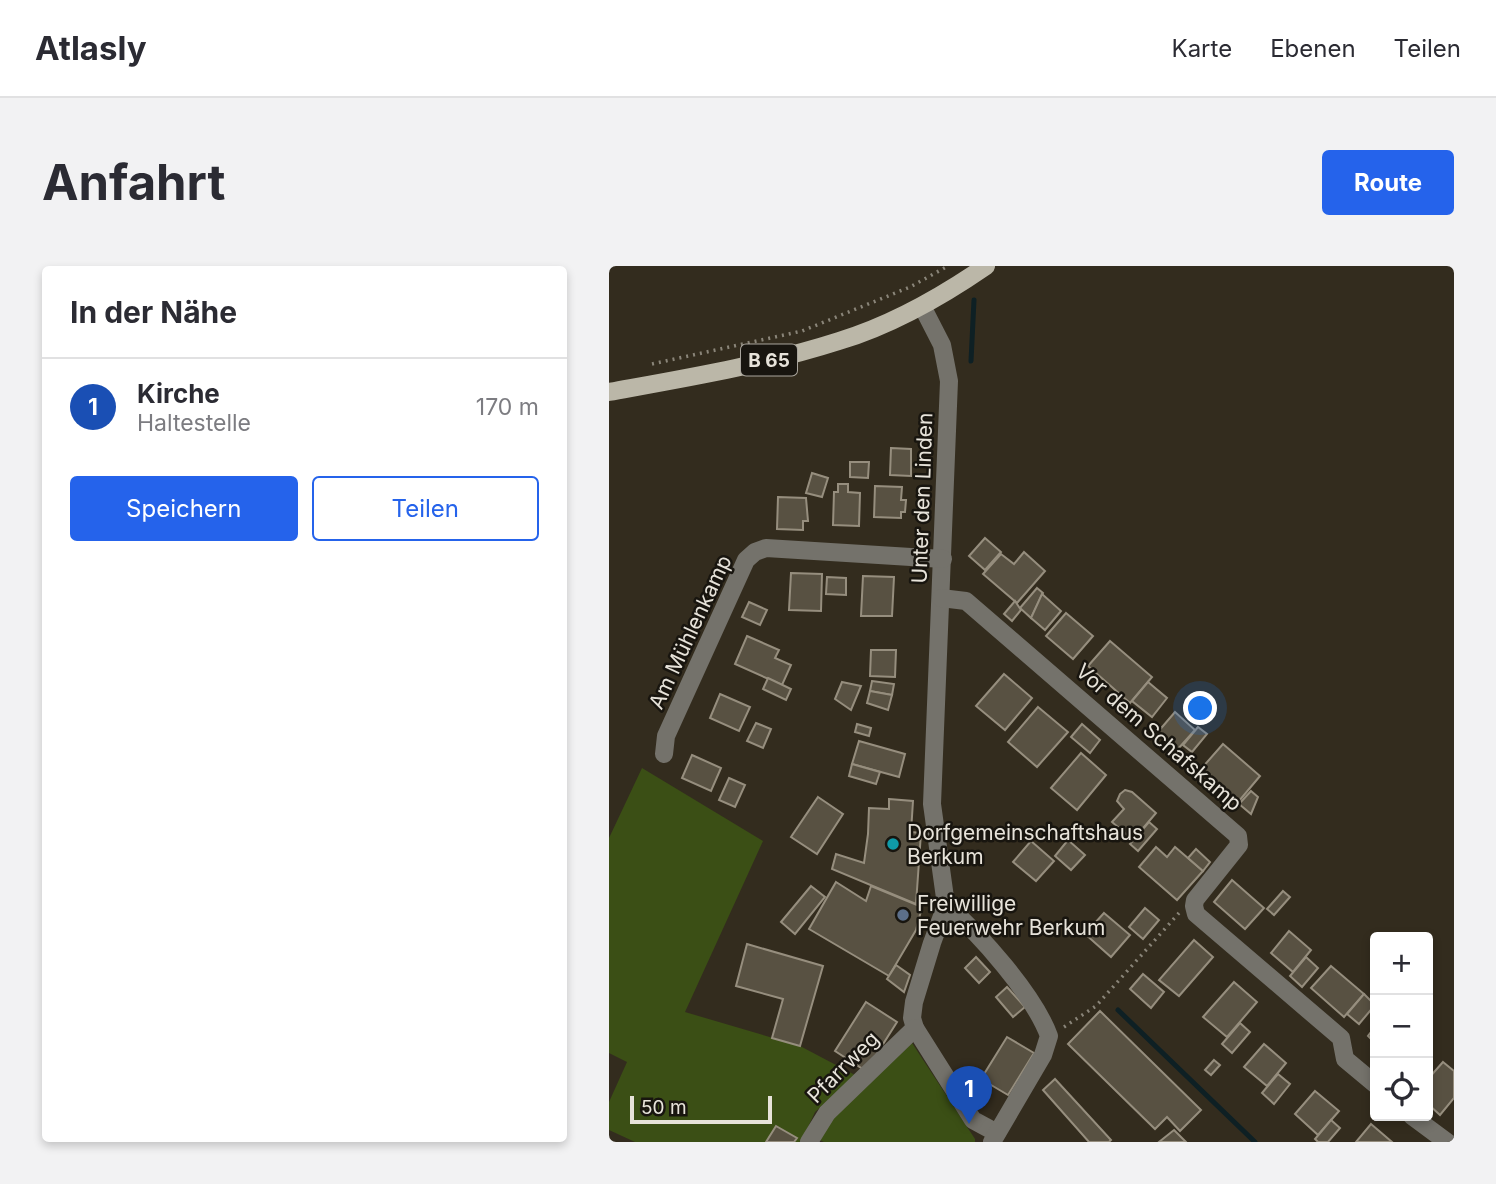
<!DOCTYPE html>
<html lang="de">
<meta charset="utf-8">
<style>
:root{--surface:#fff;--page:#f2f2f3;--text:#2b2b33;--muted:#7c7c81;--line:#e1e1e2;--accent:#2563eb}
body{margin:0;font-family:Inter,sans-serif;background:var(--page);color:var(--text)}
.controls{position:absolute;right:21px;bottom:21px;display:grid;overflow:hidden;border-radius:7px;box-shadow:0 4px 10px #0003}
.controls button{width:63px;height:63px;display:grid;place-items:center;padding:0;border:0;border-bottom:2px solid var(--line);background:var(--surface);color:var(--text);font:35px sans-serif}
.scale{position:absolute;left:21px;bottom:18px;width:142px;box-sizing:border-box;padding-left:7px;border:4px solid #e7e3da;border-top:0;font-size:19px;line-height:24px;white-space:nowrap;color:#e7e3da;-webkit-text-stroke:5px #18150f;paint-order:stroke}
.you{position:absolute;left:592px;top:443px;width:24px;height:24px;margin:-18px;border:5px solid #fff;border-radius:50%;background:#1a73e8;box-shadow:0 0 0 10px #1a73e833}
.badge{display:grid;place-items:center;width:46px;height:46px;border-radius:50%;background:var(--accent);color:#fff;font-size:23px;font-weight:700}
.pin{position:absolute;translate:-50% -58px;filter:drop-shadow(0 2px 4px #0008)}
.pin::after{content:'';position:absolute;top:37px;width:24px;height:21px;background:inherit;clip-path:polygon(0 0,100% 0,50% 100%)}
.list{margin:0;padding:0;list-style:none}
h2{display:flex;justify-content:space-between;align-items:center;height:91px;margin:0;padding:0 28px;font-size:30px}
h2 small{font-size:23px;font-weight:400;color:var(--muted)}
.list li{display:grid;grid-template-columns:46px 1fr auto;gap:21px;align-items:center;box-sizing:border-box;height:98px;padding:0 28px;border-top:2px solid var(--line)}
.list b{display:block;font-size:26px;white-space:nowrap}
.list p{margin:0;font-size:23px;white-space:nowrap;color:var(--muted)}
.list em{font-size:23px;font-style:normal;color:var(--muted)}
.actions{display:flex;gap:14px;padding:21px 28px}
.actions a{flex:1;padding:16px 0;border:2px solid var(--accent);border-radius:7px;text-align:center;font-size:24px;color:var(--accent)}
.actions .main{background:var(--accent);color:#fff}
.icon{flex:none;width:38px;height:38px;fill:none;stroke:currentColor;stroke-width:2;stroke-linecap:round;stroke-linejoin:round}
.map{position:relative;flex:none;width:845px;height:876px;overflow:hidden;border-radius:7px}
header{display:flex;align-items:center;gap:42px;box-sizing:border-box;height:98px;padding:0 35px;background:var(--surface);border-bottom:2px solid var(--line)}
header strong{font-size:33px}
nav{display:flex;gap:38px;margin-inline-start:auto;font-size:24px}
.intro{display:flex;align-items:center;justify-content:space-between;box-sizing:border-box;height:168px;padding:0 42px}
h1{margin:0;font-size:49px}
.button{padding:18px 32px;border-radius:7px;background:var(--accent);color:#fff;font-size:24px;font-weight:700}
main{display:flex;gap:42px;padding:0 42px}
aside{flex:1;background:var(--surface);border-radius:7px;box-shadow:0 4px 10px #0003}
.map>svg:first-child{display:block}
</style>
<header>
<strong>Atlasly</strong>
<nav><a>Karte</a><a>Ebenen</a><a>Teilen</a></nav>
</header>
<div class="intro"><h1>Anfahrt</h1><a class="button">Route</a></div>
<main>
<aside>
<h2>In der Nähe<small></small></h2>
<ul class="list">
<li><span class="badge" style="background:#1a4fb4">1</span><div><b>Kirche</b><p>Haltestelle</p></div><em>170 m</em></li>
</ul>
<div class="actions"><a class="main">Speichern</a><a>Teilen</a></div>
</aside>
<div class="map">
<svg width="845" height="876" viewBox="0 0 845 876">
<rect width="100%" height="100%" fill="#332c1e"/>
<!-- green -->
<g fill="#3b4f15">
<polygon points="33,502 154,575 76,746 191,780 246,809 206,846 192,876 26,876 0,864 0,836 18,796 0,787 0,572"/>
<polygon points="303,777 366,873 366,876 215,876 211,874 221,856"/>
</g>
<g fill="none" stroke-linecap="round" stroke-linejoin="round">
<!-- stream -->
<g stroke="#0e2024" stroke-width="5">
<polyline points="362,95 365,34"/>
<polyline points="509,744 646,876"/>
</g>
</g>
<!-- building -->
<g fill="#585142" stroke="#968e7e" stroke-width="2">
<polygon points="282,182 302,183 302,210 281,209"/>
<polygon points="241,196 260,196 259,212 241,211"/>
<polygon points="203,207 219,212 213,231 197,227"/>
<polygon points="229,218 239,218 239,226 251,227 250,260 224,259 225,226 229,226"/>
<polygon points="266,220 293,221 292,234 297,234 296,246 292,246 292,252 265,251"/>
<polygon points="169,231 197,232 199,255 194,255 194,264 168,263"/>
<polygon points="376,272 392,286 376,304 360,290"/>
<polygon points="415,286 436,305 408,337 374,308 392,288 405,298"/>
<polygon points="182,307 213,308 212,345 180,344"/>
<polygon points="254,310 285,311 283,350 252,350"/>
<polygon points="218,311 237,312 237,329 217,328"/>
<polygon points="428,322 434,327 422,352 411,342"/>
<polygon points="433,328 452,345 436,364 422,352"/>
<polygon points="406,335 412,344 403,355 395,348"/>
<polygon points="140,336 158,344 151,359 133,351"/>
<polygon points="457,347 484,370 464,393 437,370"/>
<polygon points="138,370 170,384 166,392 182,399 173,419 126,398"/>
<polygon points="501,375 543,411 521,437 479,400"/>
<polygon points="262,384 287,384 286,411 261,410"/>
<polygon points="395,408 423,432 396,464 367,440"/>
<polygon points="159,412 182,423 177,434 154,423"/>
<polygon points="263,415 285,418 283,429 261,425"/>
<polygon points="233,416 252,420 242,444 226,433"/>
<polygon points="539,416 558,432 543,451 523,435"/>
<polygon points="261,425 283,429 279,444 258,437"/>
<polygon points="111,428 141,441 130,465 101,452"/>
<polygon points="429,441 459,466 428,501 399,476"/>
<polygon points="566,446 586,464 568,484 548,467"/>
<polygon points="147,457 162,463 154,482 138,475"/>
<polygon points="248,458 262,462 260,470 246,466"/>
<polygon points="473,458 491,474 481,487 462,471"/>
<polygon points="589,461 598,468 583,486 574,479"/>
<polygon points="250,475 296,488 290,511 243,498"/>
<polygon points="614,478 651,510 630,535 592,503"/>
<polygon points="472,487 497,509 468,544 442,522"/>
<polygon points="83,489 112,502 102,525 73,512"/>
<polygon points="243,498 271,506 267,518 240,510"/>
<polygon points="120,512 136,519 126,541 110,534"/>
<polygon points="516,524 523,526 547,547 524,574 503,556 515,543 508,535 511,528"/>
<polygon points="642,525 649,531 642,548 630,538"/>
<polygon points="209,531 234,548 208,588 182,571"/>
<polygon points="280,533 304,535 302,566 312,567 307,638 223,603 227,588 255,597 259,568 260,542 280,543"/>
<polygon points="540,556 548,563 529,585 521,578"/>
<polygon points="459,574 476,589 462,604 446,590"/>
<polygon points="422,575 445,595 427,615 404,596"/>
<polygon points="547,581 558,591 566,581 594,605 568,634 530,601"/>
<polygon points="587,583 601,596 594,605 579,592"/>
<polygon points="623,614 655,642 636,663 605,636"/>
<polygon points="227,616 257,635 262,620 313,641 307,664 280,710 200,663"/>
<polygon points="202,620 216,631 186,668 172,656"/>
<polygon points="674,625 681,631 665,649 658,643"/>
<polygon points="536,642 550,654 534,673 520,661"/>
<polygon points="495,647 521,669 502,691 476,668"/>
<polygon points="680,665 702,684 684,706 662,687"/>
<polygon points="585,674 604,691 570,730 550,714"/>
<polygon points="138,678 214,700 191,780 163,772 174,733 127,720"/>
<polygon points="367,691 381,706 370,717 356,702"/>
<polygon points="697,691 709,702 693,721 681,710"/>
<polygon points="287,699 301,709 295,726 278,713"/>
<polygon points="722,700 755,728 735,751 702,722"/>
<polygon points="534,708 555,726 542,742 521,723"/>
<polygon points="625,716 648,736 618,771 594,751"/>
<polygon points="398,721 416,741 404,751 387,731"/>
<polygon points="755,728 766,739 750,758 738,748"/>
<polygon points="257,736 288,756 257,805 226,785"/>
<polygon points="491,745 592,844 571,865 558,851 546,863 459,778"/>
<polygon points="631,757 641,766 623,787 613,778"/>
<polygon points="766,761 766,777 759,770"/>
<polygon points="398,771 425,787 399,829 372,813"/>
<polygon points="655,778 677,797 658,820 635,801"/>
<polygon points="605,794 611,799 602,809 596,804"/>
<polygon points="834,796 845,805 845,832 831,849 819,838 819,813"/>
<polygon points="365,805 374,819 361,827 353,814"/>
<polygon points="669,808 681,818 665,838 653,827"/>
<polygon points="446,813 502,874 500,876 480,876 434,824"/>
<polygon points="706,825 730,845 709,869 686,848"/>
<polygon points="722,854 731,862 719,876 709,876 706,873"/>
<polygon points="762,858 783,876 747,876"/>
<polygon points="167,860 188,872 185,876 157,876"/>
<polygon points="565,864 577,876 550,876"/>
</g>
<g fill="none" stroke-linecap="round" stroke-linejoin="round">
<!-- path -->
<g stroke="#8a8579" stroke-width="3.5" stroke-dasharray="2 5" stroke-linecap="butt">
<polyline points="43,98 193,65 301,21 339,0"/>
<polyline points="455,761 487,740 570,647"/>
</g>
<!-- minor -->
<g stroke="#74726b" stroke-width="18">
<polyline points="313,40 333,79 340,115 323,538 337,639 323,677 305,736 303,752 306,762 364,854 388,867"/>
<polyline points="332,332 357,335 629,570 630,579 586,634 585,640 587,648 732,772 736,793 766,818"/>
<polyline points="55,488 57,470 137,294 146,286 157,282 334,293"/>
<path d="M337,639C371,668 425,729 440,770L434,789L383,876"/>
<polyline points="803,850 838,876"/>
<polyline points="200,876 218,847 306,762"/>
</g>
<!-- major -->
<path stroke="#bbb7a8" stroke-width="18" d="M0,126C77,112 155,99 230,75C283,59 332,31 377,0"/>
</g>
<!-- markers -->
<circle fill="#0f9aa8" stroke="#18150f" stroke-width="2.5" cx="284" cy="578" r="7"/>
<circle fill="#5c6f8a" stroke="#18150f" stroke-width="2.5" cx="294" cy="649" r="7"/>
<g text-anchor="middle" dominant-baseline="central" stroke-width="5" stroke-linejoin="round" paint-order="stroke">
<!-- shield labels -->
<rect fill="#18150f" stroke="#a9a59d" stroke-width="2" x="132" y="78.5" width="56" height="31" rx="5"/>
<g font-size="19" font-weight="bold" fill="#e7e3da">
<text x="160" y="94">B 65</text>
</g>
<!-- street labels -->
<g font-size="21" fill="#e7e3da" stroke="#18150f">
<text transform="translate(313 232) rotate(-88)">Unter den Linden</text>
<text transform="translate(81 366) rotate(-65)">Am Mühlenkamp</text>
<text transform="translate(550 471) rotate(41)">Vor dem Schafskamp</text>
<text transform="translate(234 801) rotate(-45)">Pfarrweg</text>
</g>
<!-- poi labels -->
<g font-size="21" fill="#e7e3da" stroke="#18150f" text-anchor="start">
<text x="298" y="566">Dorfgemeinschaftshaus<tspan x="298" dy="24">Berkum</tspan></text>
<text x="308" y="637">Freiwillige<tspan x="308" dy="24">Feuerwehr Berkum</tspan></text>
</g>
</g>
</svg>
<div class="controls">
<button>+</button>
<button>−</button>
<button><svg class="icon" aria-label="locate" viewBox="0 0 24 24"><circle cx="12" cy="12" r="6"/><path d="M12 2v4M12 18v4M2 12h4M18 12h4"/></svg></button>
</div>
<div class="scale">50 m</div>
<div class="you"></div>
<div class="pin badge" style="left:360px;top:858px;background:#1a4fb4">1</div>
</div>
</main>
